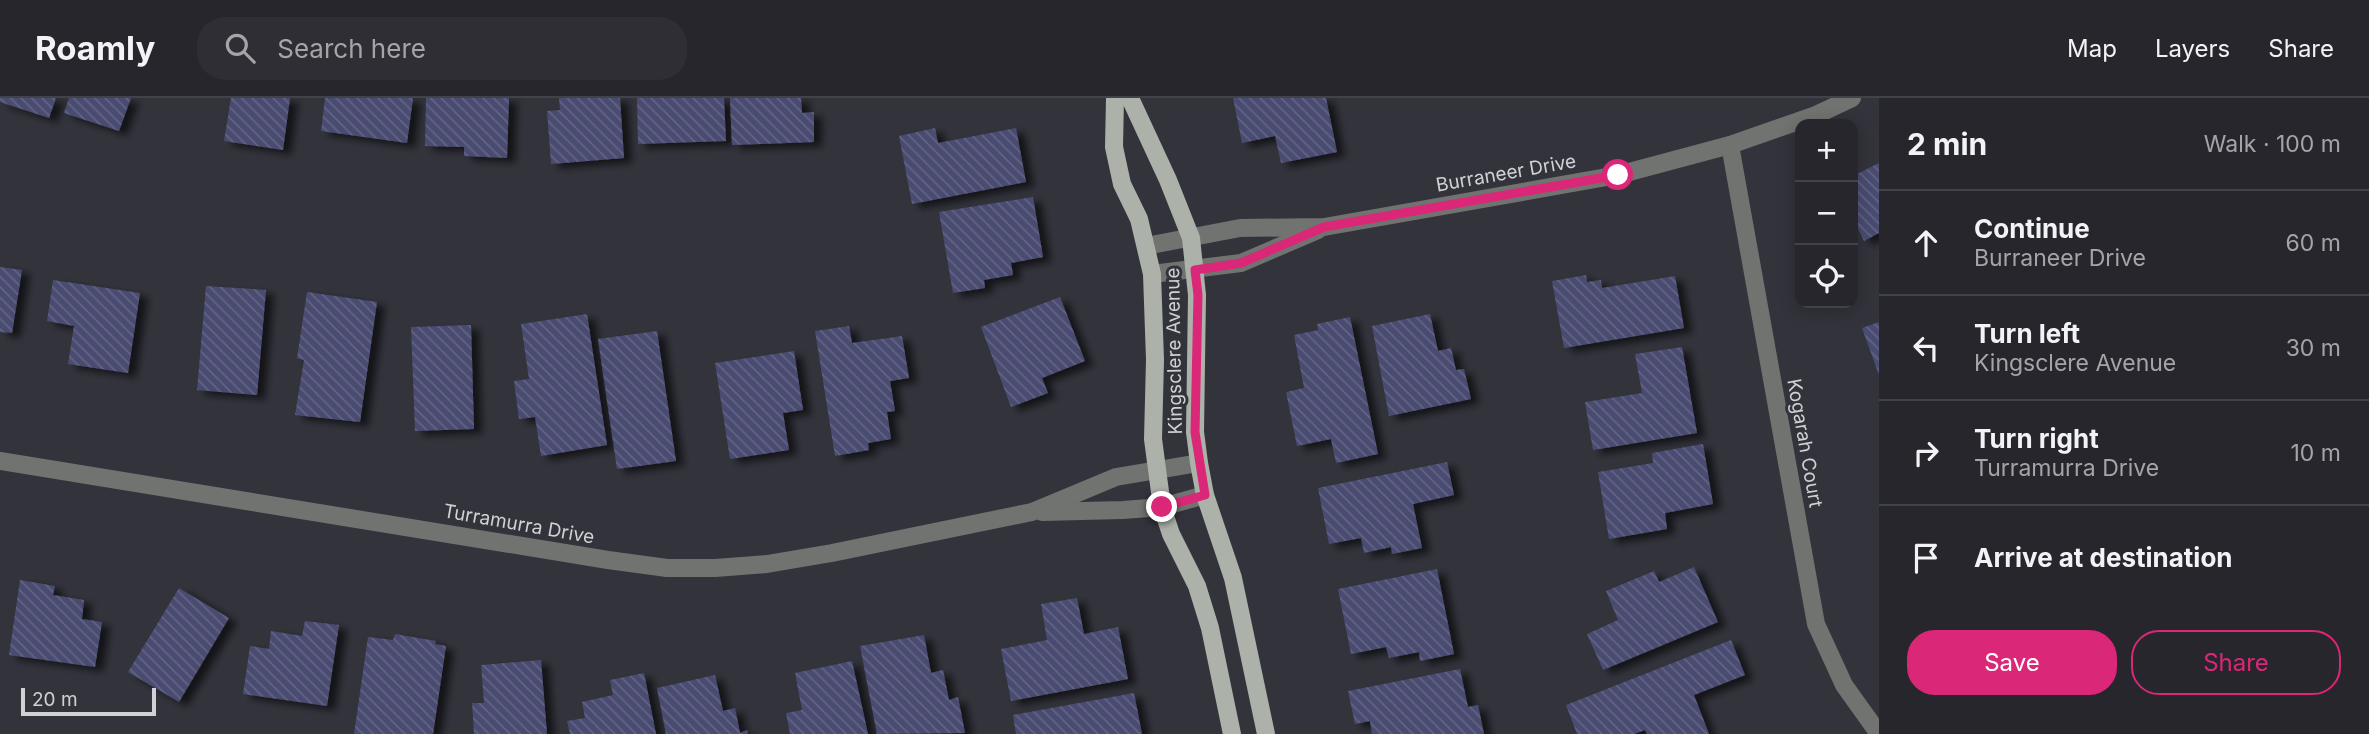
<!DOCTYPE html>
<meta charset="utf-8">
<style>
:root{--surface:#26262c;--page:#2e2e34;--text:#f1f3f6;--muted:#a4a5a9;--line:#424348;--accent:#db2777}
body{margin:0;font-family:Inter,sans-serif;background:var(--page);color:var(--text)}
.controls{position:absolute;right:21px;top:21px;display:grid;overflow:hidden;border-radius:14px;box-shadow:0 4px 18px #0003}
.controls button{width:63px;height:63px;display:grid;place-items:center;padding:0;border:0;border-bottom:2px solid var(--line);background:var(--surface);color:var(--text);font:35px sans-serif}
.scale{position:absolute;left:21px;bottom:18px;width:135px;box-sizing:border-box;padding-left:7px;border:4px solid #d0d1d6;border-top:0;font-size:19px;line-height:24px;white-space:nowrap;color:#d0d1d6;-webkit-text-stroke:5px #32333b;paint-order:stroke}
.stop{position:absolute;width:21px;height:21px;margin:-16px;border:5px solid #db2777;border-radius:50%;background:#fff}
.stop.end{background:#db2777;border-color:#fff;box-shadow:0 2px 7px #0008}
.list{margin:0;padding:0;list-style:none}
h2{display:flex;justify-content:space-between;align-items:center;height:91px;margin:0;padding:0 28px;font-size:30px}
h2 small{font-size:23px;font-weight:400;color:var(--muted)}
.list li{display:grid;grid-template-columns:46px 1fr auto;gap:21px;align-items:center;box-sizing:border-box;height:105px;padding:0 28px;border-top:2px solid var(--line)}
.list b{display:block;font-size:26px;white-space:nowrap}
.list p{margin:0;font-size:23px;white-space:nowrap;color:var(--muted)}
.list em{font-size:23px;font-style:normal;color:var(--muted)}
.actions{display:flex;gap:14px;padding:21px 28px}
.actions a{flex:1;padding:16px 0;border:2px solid var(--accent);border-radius:28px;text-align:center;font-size:24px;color:var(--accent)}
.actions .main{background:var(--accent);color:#fff}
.icon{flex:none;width:38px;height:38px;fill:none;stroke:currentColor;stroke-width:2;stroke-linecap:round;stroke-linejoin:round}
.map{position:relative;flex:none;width:1879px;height:636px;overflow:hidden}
header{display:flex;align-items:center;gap:42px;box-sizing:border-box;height:98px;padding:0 35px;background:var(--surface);border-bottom:2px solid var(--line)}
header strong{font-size:33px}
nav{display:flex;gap:38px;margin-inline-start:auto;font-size:24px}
.search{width:490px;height:63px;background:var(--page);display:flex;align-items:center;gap:18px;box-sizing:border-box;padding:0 24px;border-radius:28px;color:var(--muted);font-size:26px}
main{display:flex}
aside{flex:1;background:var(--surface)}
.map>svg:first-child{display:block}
</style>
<header>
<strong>Roamly</strong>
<div class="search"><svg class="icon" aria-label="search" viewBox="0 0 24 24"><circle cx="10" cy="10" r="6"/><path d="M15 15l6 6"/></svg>Search here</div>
<nav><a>Map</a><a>Layers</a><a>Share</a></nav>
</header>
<main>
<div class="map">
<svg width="1879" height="636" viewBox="0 0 1879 636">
<defs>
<pattern id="building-back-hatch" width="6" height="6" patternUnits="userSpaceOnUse" patternTransform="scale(1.75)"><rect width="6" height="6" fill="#494b71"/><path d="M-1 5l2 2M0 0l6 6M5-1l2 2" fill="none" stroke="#626484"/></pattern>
<filter id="shadow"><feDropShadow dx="8" dy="4.5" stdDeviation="3.5" flood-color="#0009"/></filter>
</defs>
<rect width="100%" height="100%" fill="#32333b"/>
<!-- building -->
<g fill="url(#building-back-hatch)" filter="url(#shadow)">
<polygon points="0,0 56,0 49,20 0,4"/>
<polygon points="69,0 131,0 119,33 64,15"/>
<polygon points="231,0 290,0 283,52 224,43"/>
<polygon points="325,0 413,0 407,45 321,33"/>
<polygon points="426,0 509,0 507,60 464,58 464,49 425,48"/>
<polygon points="559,0 620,0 624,60 551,66 547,13 560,12"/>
<polygon points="637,0 724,0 726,43 638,46"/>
<polygon points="730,0 801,0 802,15 814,14 814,44 732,47"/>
<polygon points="1233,0 1326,0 1337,54 1281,65 1275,38 1242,45"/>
<polygon points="935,30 938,45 1016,30 1026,84 912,106 899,38"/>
<polygon points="1879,65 1879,135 1864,143 1853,120 1853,78"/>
<polygon points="1033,99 1043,159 1011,165 1013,177 984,182 985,190 953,195 939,114"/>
<polygon points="0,169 22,172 12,235 0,234"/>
<polygon points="1586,177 1587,184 1601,182 1602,190 1675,178 1684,230 1564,250 1552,183"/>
<polygon points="53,182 140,195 128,275 68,266 74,228 47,223"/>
<polygon points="206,188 266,192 257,297 197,292"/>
<polygon points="307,194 377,204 360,324 295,317 304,262 297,260"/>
<polygon points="1060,199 1085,263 1042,280 1048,295 1011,309 981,229"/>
<polygon points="587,216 607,347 541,358 535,319 519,321 514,283 529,281 521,226"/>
<polygon points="1430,216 1438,253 1451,250 1456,272 1464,271 1471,301 1389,318 1372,228"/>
<polygon points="1350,219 1378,356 1336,365 1331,341 1297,348 1286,294 1304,290 1294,237 1318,232 1317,226"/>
<polygon points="1879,224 1879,277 1862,230"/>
<polygon points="471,227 474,331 415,333 411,229"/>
<polygon points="849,228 852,245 902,238 909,280 890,283 895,313 887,314 891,341 868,345 869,352 835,358 815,233"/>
<polygon points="657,233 676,363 617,371 598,241"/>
<polygon points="1682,249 1697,335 1593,352 1585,304 1642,295 1635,256"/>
<polygon points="794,253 803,312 783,315 789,352 730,361 715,265"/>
<polygon points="1703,346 1713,406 1665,415 1667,431 1609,441 1598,374 1653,365 1652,355"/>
<polygon points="1447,364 1454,397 1413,406 1422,450 1392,456 1391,449 1364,455 1361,440 1329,446 1318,390"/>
<polygon points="1694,469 1718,524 1603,572 1587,536 1618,522 1606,493 1654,473 1659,484"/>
<polygon points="1437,471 1454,556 1420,563 1419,554 1389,560 1386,549 1351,556 1338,491"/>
<polygon points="20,482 55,488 53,497 84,502 82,521 102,524 95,569 9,557"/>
<polygon points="179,490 229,520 179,604 128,574"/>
<polygon points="1077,500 1084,536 1118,529 1128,581 1011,603 1001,551 1047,542 1041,506"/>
<polygon points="305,523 339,527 327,608 243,596 250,548 269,551 271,533 302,538"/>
<polygon points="395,536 436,543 435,546 446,548 433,636 354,636 368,539 393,542"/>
<polygon points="924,537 931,575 943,572 949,602 958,599 965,635 877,636 860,548"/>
<polygon points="1731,542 1745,577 1694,597 1709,636 1647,636 1645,632 1634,636 1577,636 1566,607"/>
<polygon points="541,562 547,636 474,636 472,605 484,605 481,567"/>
<polygon points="852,563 868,636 790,636 786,615 802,612 795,575"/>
<polygon points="1460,571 1468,609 1478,607 1484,636 1372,636 1370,623 1355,626 1348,593"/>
<polygon points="644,575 656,636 570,636 567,623 585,620 582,604 613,597 610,582"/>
<polygon points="715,577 723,613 735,610 740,635 747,632 748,636 666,636 657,590"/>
<polygon points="1134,595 1142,636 1016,636 1013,617"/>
</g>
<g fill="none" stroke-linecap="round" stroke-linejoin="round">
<!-- minor -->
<g stroke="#70736f" stroke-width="18">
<polyline points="1730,47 1816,526 1844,587 1879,636"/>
<polyline points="1146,148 1240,130 1324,129 1618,77 1730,47 1816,17 1852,0"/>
<polyline points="1152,176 1241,165 1318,132"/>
<polyline points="0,363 608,462 667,470 715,470 767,466 832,455 1032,414 1116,379 1199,365"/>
<polyline points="1042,414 1123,412 1162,409 1205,397"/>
</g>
<!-- major -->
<g stroke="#acb1aa" stroke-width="18">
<polyline points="1115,0 1114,49 1122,86 1139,121 1152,176 1155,262 1153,341 1162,409 1171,436 1197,488 1210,530 1232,636"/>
<polyline points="1130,0 1168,82 1191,140 1197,197 1195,334 1199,365 1205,397 1233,480 1266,636"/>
</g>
</g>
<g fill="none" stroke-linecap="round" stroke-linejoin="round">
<!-- route -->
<polyline stroke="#db2777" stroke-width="9" points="1162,409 1205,397 1195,334 1198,197 1195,172 1241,165 1324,129 1618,77"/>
</g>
<g text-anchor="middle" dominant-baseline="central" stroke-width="6" stroke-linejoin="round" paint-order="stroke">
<!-- street labels -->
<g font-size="19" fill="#d0d1d6" stroke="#32333b">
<text transform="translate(1506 75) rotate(-10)">Burraneer Drive</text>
<text transform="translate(1174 253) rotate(-91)">Kingsclere Avenue</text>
<text transform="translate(1805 345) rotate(80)">Kogarah Court</text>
<text transform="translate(519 426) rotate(10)">Turramurra Drive</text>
</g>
</g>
</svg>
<div class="controls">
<button>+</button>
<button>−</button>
<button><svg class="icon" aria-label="locate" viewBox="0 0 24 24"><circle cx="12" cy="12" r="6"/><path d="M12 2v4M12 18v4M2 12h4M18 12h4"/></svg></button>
</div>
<div class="scale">20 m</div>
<div class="stop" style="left:1618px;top:77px"></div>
<div class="stop end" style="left:1162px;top:409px"></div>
</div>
<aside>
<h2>2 min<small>Walk · 100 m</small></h2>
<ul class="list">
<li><svg class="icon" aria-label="ahead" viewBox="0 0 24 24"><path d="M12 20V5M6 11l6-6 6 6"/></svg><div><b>Continue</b><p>Burraneer Drive</p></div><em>60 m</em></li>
<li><svg class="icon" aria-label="left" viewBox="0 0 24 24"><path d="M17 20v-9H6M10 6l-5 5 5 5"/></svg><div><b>Turn left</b><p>Kingsclere Avenue</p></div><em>30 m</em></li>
<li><svg class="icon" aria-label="right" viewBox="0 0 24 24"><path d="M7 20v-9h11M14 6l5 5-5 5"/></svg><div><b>Turn right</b><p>Turramurra Drive</p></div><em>10 m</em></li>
<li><svg class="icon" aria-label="arrive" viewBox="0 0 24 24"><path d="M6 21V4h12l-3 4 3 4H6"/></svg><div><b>Arrive at destination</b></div></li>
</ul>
<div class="actions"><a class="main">Save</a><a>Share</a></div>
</aside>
</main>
